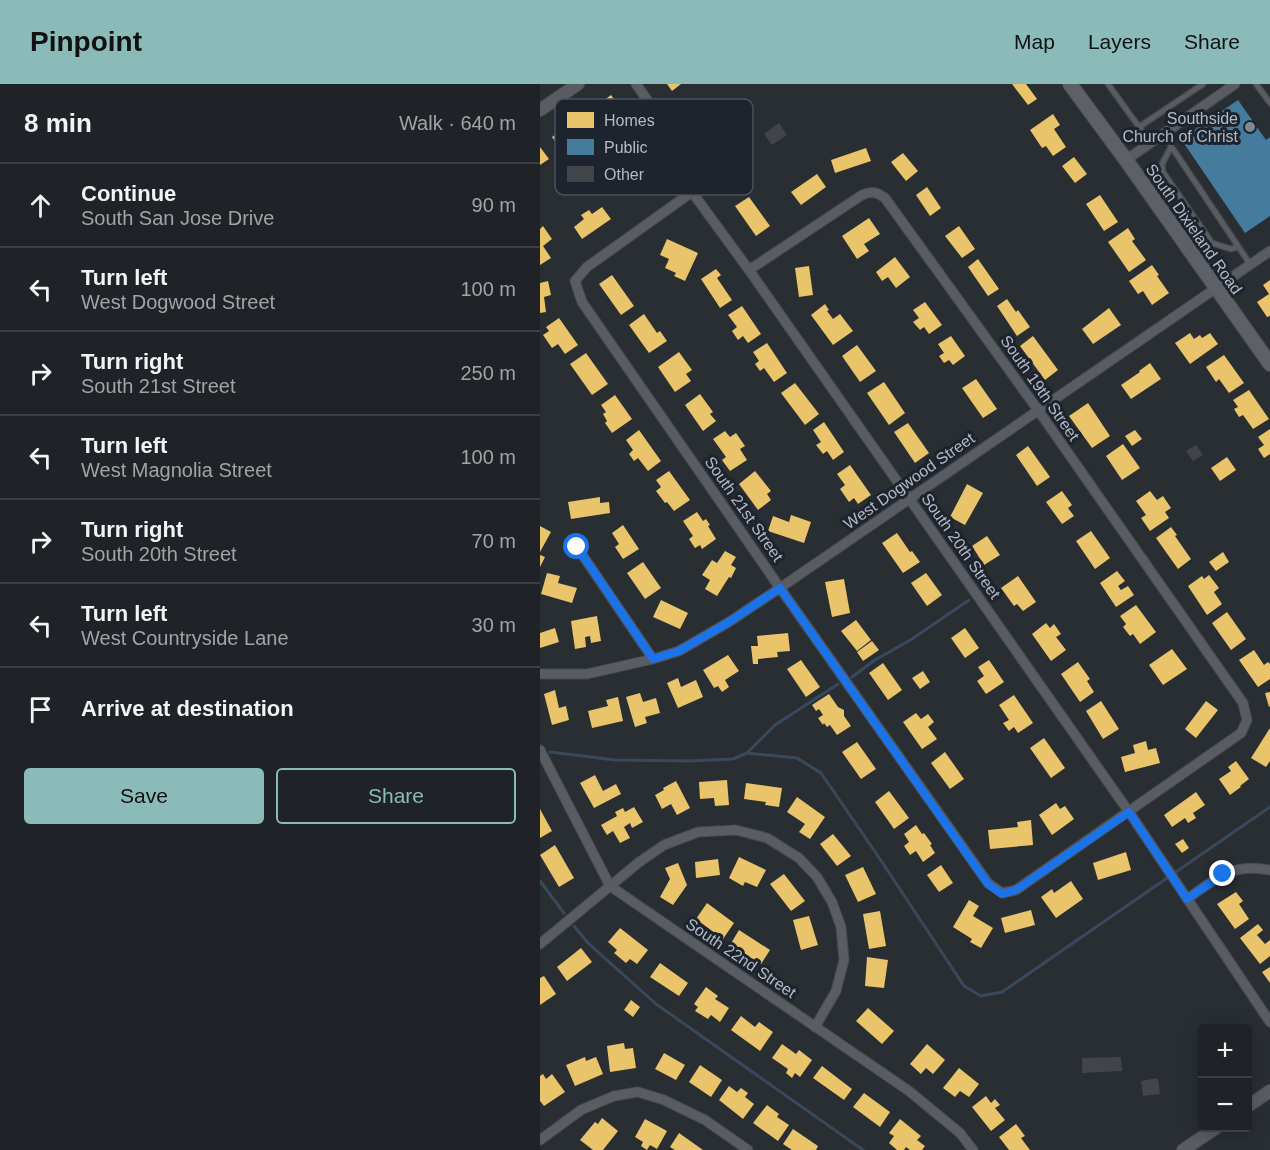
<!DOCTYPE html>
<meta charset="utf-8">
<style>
:root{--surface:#1f2226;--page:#2c2f32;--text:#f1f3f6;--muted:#a1a4a7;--line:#3c3f43;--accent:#8bbbb9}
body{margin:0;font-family:Arial,sans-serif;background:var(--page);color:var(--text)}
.controls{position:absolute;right:18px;bottom:18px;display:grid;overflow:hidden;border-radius:6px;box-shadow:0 3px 15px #0003}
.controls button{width:54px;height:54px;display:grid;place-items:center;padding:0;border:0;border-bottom:2px solid var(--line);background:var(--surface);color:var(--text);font:30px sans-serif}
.stop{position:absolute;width:18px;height:18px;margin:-14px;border:4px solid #1a73e8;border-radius:50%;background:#fff}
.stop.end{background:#1a73e8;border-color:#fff;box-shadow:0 2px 6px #0008}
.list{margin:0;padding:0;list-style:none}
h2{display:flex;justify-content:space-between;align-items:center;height:78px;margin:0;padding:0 24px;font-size:26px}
h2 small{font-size:20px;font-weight:400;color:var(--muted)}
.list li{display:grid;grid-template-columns:39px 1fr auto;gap:18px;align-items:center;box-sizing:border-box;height:84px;padding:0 24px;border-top:2px solid var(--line)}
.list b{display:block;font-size:22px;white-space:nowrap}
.list p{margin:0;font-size:20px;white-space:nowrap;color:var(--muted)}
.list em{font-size:20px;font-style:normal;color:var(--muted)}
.actions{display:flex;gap:12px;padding:18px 24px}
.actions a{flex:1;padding:14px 0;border:2px solid var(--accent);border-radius:6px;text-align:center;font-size:21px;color:var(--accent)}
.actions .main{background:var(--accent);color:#111}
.icon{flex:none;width:33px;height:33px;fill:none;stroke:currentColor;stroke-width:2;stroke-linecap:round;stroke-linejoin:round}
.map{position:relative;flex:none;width:730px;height:1066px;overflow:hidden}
header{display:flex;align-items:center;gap:36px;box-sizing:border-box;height:84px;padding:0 30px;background:var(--accent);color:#111}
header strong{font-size:28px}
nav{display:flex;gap:33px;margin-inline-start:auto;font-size:21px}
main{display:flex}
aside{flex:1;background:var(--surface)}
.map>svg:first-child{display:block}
</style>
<header>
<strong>Pinpoint</strong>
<nav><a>Map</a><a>Layers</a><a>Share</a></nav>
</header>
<main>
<aside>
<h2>8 min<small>Walk · 640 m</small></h2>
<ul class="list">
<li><svg class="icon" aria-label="ahead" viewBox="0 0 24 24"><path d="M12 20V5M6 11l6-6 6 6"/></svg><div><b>Continue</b><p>South San Jose Drive</p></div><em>90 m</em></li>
<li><svg class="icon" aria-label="left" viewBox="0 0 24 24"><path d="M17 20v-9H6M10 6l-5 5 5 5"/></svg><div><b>Turn left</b><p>West Dogwood Street</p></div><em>100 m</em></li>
<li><svg class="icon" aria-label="right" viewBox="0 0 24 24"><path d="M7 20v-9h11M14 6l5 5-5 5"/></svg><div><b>Turn right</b><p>South 21st Street</p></div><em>250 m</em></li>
<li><svg class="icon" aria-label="left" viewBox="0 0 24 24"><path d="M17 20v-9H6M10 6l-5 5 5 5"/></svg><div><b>Turn left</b><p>West Magnolia Street</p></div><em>100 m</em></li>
<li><svg class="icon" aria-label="right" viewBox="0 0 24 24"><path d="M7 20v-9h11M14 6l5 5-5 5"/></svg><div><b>Turn right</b><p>South 20th Street</p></div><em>70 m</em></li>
<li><svg class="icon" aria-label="left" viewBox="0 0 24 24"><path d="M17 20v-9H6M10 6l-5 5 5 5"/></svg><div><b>Turn left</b><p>West Countryside Lane</p></div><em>30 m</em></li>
<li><svg class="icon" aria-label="arrive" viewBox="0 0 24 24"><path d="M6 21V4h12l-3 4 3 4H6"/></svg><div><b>Arrive at destination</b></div></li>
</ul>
<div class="actions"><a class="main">Save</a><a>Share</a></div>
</aside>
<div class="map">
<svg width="730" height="1066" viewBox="0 0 730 1066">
<rect width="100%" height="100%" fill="#292e33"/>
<!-- homes -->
<g fill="#e9c46a">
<polygon points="127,0 141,0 132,7"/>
<polygon points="472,0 486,0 497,15 488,21"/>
<polygon points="71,11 94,43 81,52 59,20"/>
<polygon points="513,30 520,41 514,45 526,63 513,72 506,62 502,64 490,46"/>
<polygon points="38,43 46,54 24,70 12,53 24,45 28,50"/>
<polygon points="0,63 9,75 0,81"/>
<polygon points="326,64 331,77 295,89 291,76"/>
<polygon points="363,69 378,87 366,97 351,78"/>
<polygon points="534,73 547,90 535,99 522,82"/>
<polygon points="277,90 286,103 261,121 251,108"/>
<polygon points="387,103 401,124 390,132 376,111"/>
<polygon points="560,111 578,138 564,147 546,120"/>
<polygon points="209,113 230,142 216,152 195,122"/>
<polygon points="62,123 71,135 42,155 34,143 44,135 41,131 49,126 52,130"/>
<polygon points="329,134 340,150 324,160 329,167 317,175 302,152"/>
<polygon points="3,142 12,155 3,162 11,174 0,181 0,145"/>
<polygon points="419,142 435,165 422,174 405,152"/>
<polygon points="588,144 595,155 592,157 606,176 589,188 568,158"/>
<polygon points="127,155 158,169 145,197 134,192 136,189 125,184 129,175 120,171"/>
<polygon points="355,173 370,193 356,204 348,193 342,197 336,188"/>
<polygon points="438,175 459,205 448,212 428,183"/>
<polygon points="612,181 619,191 617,192 629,209 612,221 603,207 598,210 589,197"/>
<polygon points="269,182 273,211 259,213 255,184"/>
<polygon points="176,185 181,191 177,194 192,216 180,224 161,195"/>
<polygon points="72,191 94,222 81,231 59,200"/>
<polygon points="730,196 730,232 727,233 717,218 729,210 723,201"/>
<polygon points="8,197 11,211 4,213 6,228 0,229 0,199"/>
<polygon points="467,215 476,228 478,226 490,243 477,252 457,222"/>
<polygon points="385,218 402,241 389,250 384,243 380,246 373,238 379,234 373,226"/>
<polygon points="285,220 289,226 287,227 293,235 300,230 313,247 293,261 271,231"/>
<polygon points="202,222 221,250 208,259 203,252 198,256 192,247 197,243 188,231"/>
<polygon points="569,224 581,241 553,260 542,245"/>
<polygon points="104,230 117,249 120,247 127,257 109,269 89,241"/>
<polygon points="19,234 38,261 25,270 18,260 12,264 3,251 9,247 6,243"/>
<polygon points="650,249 654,255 660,251 662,254 670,249 678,260 650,280 635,259"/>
<polygon points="411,252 425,272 413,281 409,276 404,279 399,272 404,269 398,260"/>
<polygon points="493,252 518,286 505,296 480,262"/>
<polygon points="227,259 247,289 234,298 224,284 220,287 215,280 219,277 213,268"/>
<polygon points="317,261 336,287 320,298 302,272"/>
<polygon points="139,268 152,286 146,290 151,297 135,308 118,283"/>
<polygon points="46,269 68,300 52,311 30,280"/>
<polygon points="684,271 704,299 689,309 679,295 676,298 666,283"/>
<polygon points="610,279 621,295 591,315 581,301 600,288 599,287"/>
<polygon points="436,295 457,325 443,334 422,304"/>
<polygon points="344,298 365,329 349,341 327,309"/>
<polygon points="255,299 279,330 265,341 241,309"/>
<polygon points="709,306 729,335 713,345 703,331 699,333 694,325 698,323 693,316"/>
<polygon points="160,310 173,328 170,330 176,337 163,347 145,321"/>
<polygon points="75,311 92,335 72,349 65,339 67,337 63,330 66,328 61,321"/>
<polygon points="548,319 570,352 552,364 529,332"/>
<polygon points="284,338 304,368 293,376 287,367 283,370 276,361 281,358 273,346"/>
<polygon points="368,339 389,369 375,379 354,348"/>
<polygon points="730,345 730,370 724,374 718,365 724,361 718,353"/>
<polygon points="99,346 121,377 108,387 98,374 94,377 89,370 93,366 86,356"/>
<polygon points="595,346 602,355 592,362 585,352"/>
<polygon points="185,347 190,353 196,349 205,362 200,365 207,376 190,387 182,376 186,373 173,355"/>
<polygon points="583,360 600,384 582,396 566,372"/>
<polygon points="488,362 510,393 497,402 476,371"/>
<polygon points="687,373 696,386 680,397 671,384"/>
<polygon points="310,381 331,411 318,420 314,414 309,418 300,405 305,401 297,390"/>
<polygon points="129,387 150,416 134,427 127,418 125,419 116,407 121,403 116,396"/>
<polygon points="215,387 231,407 227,410 231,416 218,426 199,400"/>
<polygon points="427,400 443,409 425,441 410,433"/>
<polygon points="522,407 532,421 528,424 534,432 522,440 506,418"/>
<polygon points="610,407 617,416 623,412 631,424 625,428 629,434 610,447 601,434 606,431 596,417"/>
<polygon points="60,413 60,419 69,418 70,429 31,435 28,418"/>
<polygon points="157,428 163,437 166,435 170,441 168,442 176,455 162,465 160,461 155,464 149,455 153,452 143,437"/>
<polygon points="251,431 271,438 264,459 228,447 233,432 249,438"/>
<polygon points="83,441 99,465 83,475 75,463 79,460 72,449"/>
<polygon points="0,442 11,448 0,468"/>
<polygon points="631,443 637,451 635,452 651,475 638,485 616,454"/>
<polygon points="551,447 570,474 555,485 536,457"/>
<polygon points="357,449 370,468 372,467 380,478 363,489 342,459"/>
<polygon points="447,452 460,471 444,481 432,462"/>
<polygon points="185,467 196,473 191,481 196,484 191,494 189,493 177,512 165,505 170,496 162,491 172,476 177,479"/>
<polygon points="683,468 689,478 676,487 669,478"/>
<polygon points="0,471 5,473 0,483"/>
<polygon points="103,478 121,504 105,515 87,489"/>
<polygon points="577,487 585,497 578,502 581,506 588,502 594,511 576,523 560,499"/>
<polygon points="7,489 20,492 18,499 37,504 32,519 1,510"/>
<polygon points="386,489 402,511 387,522 371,499"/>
<polygon points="669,491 679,504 674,508 682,520 667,531 648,502 662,492 664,495"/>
<polygon points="478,492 496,518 483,527 477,520 474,522 461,504"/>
<polygon points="304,495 310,529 292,533 285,498"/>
<polygon points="121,516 148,529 140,545 113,533"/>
<polygon points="596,521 616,548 600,560 593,550 590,552 583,543 586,540 580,532"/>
<polygon points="687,528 706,555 691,566 672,539"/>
<polygon points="57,532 61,557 51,559 50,552 45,553 46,563 35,565 31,537"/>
<polygon points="316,536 331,556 317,567 301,547"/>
<polygon points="506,539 510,544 514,540 521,550 516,553 526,566 511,577 492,550"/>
<polygon points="15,544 19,558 0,564 0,549"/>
<polygon points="425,544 439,564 425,574 411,554"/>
<polygon points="248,549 250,567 237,568 238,573 218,575 218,580 213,580 211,562 218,562 217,552"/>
<polygon points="332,557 339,566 323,577 317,568"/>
<polygon points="632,565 647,585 623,601 609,581"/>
<polygon points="714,566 724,581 728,578 730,580 730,595 718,603 699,576"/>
<polygon points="188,571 199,587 185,596 189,603 182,608 178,602 174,604 163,586"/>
<polygon points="261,576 280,603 266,613 247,585"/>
<polygon points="449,576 464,598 446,610 437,597 444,592 438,583"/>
<polygon points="538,578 550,595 547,597 554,608 540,618 521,590"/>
<polygon points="343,579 362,606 348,616 329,589"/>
<polygon points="383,587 390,598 380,605 372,594"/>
<polygon points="138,594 141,603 156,596 163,613 138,624 127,599"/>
<polygon points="15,606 19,624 26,622 29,636 12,641 4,610"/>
<polygon points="730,608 730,622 729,623 725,609"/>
<polygon points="100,609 103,618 116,614 120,629 105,633 107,639 95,643 86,613"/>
<polygon points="289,610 298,623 304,626 304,632 311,642 297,651 290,641 287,643 284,639 283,641 278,634 283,631 279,625 276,627 272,621"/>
<polygon points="474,611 493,639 478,649 474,643 469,647 463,639 469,636 459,621"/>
<polygon points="78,613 83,637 52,644 48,627 68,622 66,616"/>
<polygon points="561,617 579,645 563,655 546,627"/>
<polygon points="666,617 678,626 656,654 645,645"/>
<polygon points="376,629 381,635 388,630 394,638 388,643 397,655 382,665 363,638"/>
<polygon points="730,644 730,677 726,683 711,674"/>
<polygon points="504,654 525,684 511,694 490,664"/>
<polygon points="606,657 608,666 616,664 620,679 585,688 581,673 595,669 593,661"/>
<polygon points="317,658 336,685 321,695 302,668"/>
<polygon points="405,668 424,695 410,705 391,679"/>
<polygon points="696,677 709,695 700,702 701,703 690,711 679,695 691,687 688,683"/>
<polygon points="55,691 63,707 76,700 81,710 54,724 40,699"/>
<polygon points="187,696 189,721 175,722 174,714 160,715 159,698"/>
<polygon points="136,697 150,724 137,731 131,720 122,725 115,711 124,706 123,704"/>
<polygon points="206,699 242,704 239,723 225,721 226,718 204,715"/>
<polygon points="349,707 369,734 354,745 335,718"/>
<polygon points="656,708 665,721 653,729 656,734 648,739 645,734 632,743 624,731"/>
<polygon points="257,713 285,733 270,755 259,748 265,740 247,728"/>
<polygon points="516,719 520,725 525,722 534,735 512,751 499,731"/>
<polygon points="94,723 103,738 92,744 90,739 84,743 90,754 80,759 73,747 67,751 61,741 77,732 75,728 83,724 85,728"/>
<polygon points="0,725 12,747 0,754"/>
<polygon points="491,736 493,761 450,765 448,746 478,743 477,738"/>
<polygon points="376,741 382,750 384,749 392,760 390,761 395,769 383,778 376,767 370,771 364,762 369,758 364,750"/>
<polygon points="293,750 311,772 297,782 280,760"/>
<polygon points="643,755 649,764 642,769 635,760"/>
<polygon points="15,761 34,794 19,803 0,771"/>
<polygon points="586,768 591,786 558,796 553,779"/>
<polygon points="199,773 226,786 217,803 205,798 203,802 189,794"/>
<polygon points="178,775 180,791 156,794 155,778"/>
<polygon points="138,779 147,801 133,821 120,813 130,795 125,784"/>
<polygon points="401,781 413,799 399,808 387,791"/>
<polygon points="323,783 336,810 318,818 305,791"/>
<polygon points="244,790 265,817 251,827 230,800"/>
<polygon points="531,797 543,815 516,834 501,813 512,805 514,809"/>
<polygon points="696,808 703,817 699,820 709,835 695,845 677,820"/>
<polygon points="429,816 439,822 433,832 453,844 441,864 430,858 432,855 413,843"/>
<polygon points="167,819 194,839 183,855 156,835"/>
<polygon points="491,826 495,841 465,849 461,834"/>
<polygon points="340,827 346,862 329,865 323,830"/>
<polygon points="269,832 278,861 261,866 253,836"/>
<polygon points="718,840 723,846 717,851 725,860 730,856 730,872 720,880 700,854"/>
<polygon points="80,844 108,866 97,880 90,875 86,879 74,869 77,866 68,858"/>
<polygon points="199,846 230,866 221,880 190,861"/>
<polygon points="41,864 52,878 27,897 17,883"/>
<polygon points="327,873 348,876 344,904 325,902"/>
<polygon points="120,879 148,899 139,912 110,893"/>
<polygon points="730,883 730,899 722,888"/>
<polygon points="4,892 16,910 0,921 0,894"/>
<polygon points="166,903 178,912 175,915 189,924 180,938 171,931 168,935 155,927 158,923 154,920"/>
<polygon points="91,916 100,923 93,933 84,926"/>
<polygon points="328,924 354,947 342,960 316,937"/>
<polygon points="201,932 215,943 219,938 233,948 220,967 191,946"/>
<polygon points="84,959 85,965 93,964 96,984 70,988 67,962"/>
<polygon points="242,960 256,970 259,966 272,976 260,993 255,989 252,994 246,989 248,985 232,974"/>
<polygon points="387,960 405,976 393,990 386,984 381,990 370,980"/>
<polygon points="124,969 145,981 136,996 115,985"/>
<polygon points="45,973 46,977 56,973 63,990 35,1002 26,981"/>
<polygon points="160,981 182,996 171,1013 149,998"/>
<polygon points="282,982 312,1005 304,1016 273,994"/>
<polygon points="419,984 439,1000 429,1013 420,1007 415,1013 403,1004"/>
<polygon points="3,990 6,995 12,990 25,1008 4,1022 0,1017 0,992"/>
<polygon points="189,1002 197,1008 201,1004 208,1009 205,1013 214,1020 203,1035 179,1016"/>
<polygon points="324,1009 350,1028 340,1043 313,1023"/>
<polygon points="446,1012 451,1019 455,1015 460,1021 455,1024 465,1036 451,1047 432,1023"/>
<polygon points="227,1021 239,1030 237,1033 249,1041 238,1057 213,1039"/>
<polygon points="62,1034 78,1047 63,1066 53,1066 40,1056 55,1038 58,1040"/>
<polygon points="105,1035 127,1047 117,1065 110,1061 107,1066 101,1062 103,1058 95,1053"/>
<polygon points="360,1035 381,1052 377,1056 385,1062 382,1066 370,1066 366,1063 364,1066 357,1066 349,1059 354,1052 349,1049"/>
<polygon points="476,1040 485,1052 481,1054 490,1066 469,1066 459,1053"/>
<polygon points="253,1045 278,1062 276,1066 252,1066 243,1060"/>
<polygon points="139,1049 163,1066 135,1066 130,1063"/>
</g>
<!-- public -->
<polygon fill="#457b9d" points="698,16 726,56 730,53 730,132 705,149 641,55"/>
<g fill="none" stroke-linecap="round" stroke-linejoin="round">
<!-- stream -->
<g stroke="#39495c" stroke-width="3">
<polyline points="312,593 335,576 372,555 429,516"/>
<polyline points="10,668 75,676 150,677 193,675 207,669 257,674 281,689 340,775 424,902 441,912 462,908 730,723"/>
<polyline points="207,669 235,641 298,600"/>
<polyline points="0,797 24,829"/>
<polyline points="34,842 48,859 116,920 323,1066"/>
</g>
</g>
<!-- building -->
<g fill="#41454a">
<polygon points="239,39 247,51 232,61 224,50"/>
<polygon points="656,361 663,371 653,377 646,367"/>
<polygon points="581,973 582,987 542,989 542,974"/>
<polygon points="618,994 620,1010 603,1012 601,997"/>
</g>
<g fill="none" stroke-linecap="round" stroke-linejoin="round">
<!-- service casing -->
<g stroke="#474a4e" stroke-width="7">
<g id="service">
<polyline points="568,0 599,43"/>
<polyline points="716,0 730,19"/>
<polyline points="623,50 710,180"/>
<polyline points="610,59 599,43 663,0"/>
<polyline points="631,63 622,80 623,88 672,159 691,165 698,163"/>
</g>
</g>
<!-- minor casing -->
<g stroke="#474a4e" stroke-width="11">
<g id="minor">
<polyline points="96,0 129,47 152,108 209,186 589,728 730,938"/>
<polyline points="586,76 695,0"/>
<path d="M152,108L47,183L35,197L42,218L240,504L448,799L462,809L476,806L701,649L707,636L703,619L498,326L345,114C337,108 331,107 322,111L209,186"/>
<polyline points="37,463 113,575"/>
<polyline points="0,590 47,590 113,575 139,567 189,538 240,504 730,167"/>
<polyline points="0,666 70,802 369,1007 420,1049 433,1066"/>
<path d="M647,815C677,794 691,779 730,786"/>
<polyline points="0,860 98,779 124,761 158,748 196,746 227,754 259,774 277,793 292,818 301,843 304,876 296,907 275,943"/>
<polyline points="0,1056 41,1026 74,1012 98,1008 124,1016 165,1036 208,1066"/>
</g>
</g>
<!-- tertiary casing -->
<g stroke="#474a4e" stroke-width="14">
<g id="tertiary">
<polyline points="0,26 38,0"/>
<polyline points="708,1022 730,1007"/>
<polyline points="643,1066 676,1044"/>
</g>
</g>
<!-- secondary casing -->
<g stroke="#474a4e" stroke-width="16">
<polyline id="secondary" points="530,0 586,76 730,280"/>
</g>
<!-- service -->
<use href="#service" stroke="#595c62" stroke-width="4.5"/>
<!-- minor -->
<use href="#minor" stroke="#595c62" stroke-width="9"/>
<!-- tertiary -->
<use href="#tertiary" stroke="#595c62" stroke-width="12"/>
<!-- secondary -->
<use href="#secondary" stroke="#5d6066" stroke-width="14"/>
</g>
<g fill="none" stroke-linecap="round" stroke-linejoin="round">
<!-- route -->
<polyline stroke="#1a73e8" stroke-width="8" points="37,463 113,575 139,567 189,538 240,504 448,800 462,810 476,806 589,728 647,815 683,790"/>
</g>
<!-- markers -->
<circle fill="#838992" stroke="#1d242e" stroke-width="2" cx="710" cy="43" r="6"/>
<g text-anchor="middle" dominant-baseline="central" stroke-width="6" stroke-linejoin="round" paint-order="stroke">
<!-- poi labels -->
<g font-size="16" fill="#b3bac5" stroke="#1d242e" text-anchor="end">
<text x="698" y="34">Southside<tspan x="698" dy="18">Church of Christ</tspan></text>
</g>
<!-- street labels -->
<g font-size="16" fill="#b3bac5" stroke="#1d242e">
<text transform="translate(654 145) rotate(55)">South Dixieland Road</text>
<text transform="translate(500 304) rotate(55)">South 19th Street</text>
<text transform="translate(369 397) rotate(-35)">West Dogwood Street</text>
<text transform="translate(204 425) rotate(55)">South 21st Street</text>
<text transform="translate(421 462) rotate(55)">South 20th Street</text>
<text transform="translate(201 874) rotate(34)">South 22nd Street</text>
</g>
</g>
<!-- legend -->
<rect x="15" y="15" width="198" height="96" rx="9" fill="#1d242e" stroke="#4a515b" stroke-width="1.5"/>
<rect x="27" y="28" width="27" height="16" fill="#e9c46a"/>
<rect x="27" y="55" width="27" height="16" fill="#457b9d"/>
<rect x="27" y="82" width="27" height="16" fill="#41454a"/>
<g font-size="16" fill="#b3bac5">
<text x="64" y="42">Homes</text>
<text x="64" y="69">Public</text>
<text x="64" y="96">Other</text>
</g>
</svg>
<div class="controls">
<button>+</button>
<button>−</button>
</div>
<div class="stop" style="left:37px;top:463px"></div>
<div class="stop end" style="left:683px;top:790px"></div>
</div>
</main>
